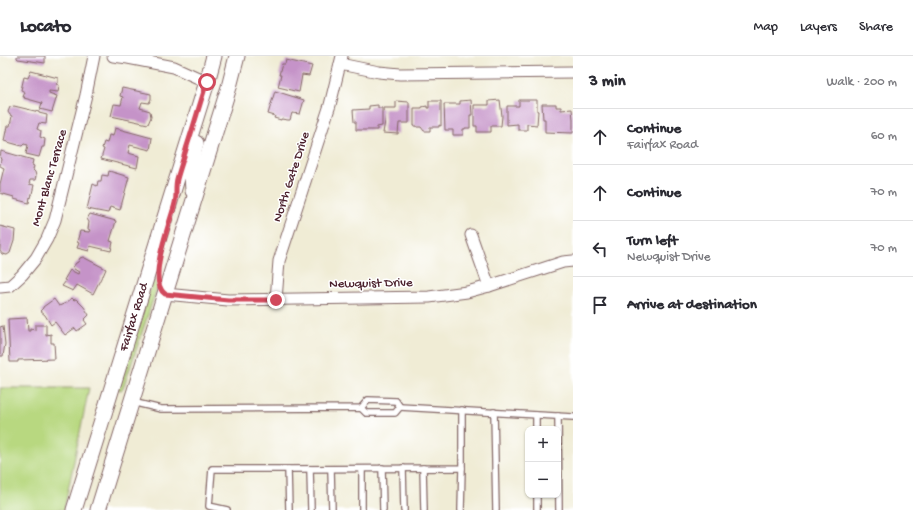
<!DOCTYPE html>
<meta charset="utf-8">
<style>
:root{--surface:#fff;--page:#f2f2f3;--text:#2b2b33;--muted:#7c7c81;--line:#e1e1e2}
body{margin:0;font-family:"Gochi Hand",sans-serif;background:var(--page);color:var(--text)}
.controls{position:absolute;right:12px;bottom:12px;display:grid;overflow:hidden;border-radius:8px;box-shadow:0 1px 3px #0004}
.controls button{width:36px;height:36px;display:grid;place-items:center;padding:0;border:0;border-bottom:1px solid var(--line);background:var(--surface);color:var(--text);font:20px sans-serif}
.stop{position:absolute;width:12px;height:12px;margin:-9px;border:3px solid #d1495b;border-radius:50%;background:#fff}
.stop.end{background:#d1495b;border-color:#fff;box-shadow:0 1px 4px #0008}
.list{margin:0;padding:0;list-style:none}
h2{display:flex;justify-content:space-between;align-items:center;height:52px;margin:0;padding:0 16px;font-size:17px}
h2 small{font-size:13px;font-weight:400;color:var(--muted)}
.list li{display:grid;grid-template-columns:26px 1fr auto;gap:12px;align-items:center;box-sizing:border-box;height:56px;padding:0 16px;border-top:1px solid var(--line)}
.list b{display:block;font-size:15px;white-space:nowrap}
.list p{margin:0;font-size:13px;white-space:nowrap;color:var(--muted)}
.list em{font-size:13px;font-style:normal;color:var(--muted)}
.icon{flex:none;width:22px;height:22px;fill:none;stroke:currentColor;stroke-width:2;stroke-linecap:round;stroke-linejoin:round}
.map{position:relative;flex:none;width:573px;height:454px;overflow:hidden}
header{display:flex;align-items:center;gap:24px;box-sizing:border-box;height:56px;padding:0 20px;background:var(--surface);border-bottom:1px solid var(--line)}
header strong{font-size:19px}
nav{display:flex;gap:22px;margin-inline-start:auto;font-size:14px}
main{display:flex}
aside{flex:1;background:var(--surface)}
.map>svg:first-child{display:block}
</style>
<header>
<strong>Locato</strong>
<nav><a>Map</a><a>Layers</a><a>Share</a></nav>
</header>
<main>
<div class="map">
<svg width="573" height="454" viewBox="0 0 573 454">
<rect width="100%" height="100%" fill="#fff"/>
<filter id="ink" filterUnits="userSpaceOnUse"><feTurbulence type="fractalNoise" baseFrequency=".025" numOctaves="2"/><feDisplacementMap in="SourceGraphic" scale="8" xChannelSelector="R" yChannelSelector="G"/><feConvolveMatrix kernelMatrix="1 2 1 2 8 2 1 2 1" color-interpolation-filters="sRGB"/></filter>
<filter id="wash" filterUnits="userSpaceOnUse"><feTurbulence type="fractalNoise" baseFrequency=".012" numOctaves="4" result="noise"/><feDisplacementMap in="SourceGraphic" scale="16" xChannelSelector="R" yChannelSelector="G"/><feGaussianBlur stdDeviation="0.9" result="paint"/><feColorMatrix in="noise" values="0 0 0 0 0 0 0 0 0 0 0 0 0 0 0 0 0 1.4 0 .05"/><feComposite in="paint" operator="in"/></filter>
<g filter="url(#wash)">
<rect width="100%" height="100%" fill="#f0ecd5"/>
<!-- green -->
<g fill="#b8d880" stroke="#817c56">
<polygon points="157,212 155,219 157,232 123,333 121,334 118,333"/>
<polygon points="0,332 89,332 64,454 0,454"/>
</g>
<g id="blocks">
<!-- building -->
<g fill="#c593c8">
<polygon points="17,0 45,0 45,7 18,3 17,2"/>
<polygon points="286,4 312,10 309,20 302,19 299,36 278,31 281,19 279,19 282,8 285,8"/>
<polygon points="31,15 58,22 58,27 56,28 59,29 58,36 49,35 49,37 57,40 52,56 40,53 42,47 24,42 25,41 23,41 25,36 21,34 24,21 28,22"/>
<polygon points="122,32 151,38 151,43 149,47 142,46 140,52 150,55 151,61 148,68 111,60 114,48 121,49 123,41 120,40"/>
<polygon points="275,35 304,44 300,58 292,57 290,64 288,64 281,63 281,64 274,62 275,60 268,58"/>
<polygon points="471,44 472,59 470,59 470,72 465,72 465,73 463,73 463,79 453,79 453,74 445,74 444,48 460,48 460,45"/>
<polygon points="500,44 502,60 501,70 491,70 491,76 477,76 477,70 474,70 474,49 489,49 489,45"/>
<polygon points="519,44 537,44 537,55 538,55 537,69 527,68 527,74 518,74 518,68 507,69 507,50 519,50"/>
<polygon points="396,45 409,46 409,67 399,67 398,78 383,77 385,65 384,52 396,52"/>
<polygon points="429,45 441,45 441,70 439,69 439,71 430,71 430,75 424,75 421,71 417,71 417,70 414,70 414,52 422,52 422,51 427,50 427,52 429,52"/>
<polygon points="542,48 556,48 556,51 561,51 561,54 572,53 573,63 573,77 545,76 545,63 543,63"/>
<polygon points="378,49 378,52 382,52 382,70 377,71 377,74 356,74 356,66 354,66 353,54 369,53 369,50"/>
<polygon points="14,50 39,56 39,57 47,59 46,68 39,67 37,73 41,75 40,81 45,83 44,91 42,91 39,101 26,98 28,89 24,88 22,90 4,85 7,70 10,70 12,60 10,59 8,56 10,51"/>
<polygon points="115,72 152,82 150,94 130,89 128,97 139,100 137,112 101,103 104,93 102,92 104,86 107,87 109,79 113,80"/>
<polygon points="1,95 33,104 32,109 34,110 33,114 35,116 36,120 35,124 30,124 29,128 34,129 31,142 30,141 29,147 14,143 14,141 0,137 0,128 4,112 0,110 1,103 0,102"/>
<polygon points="109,115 129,121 120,154 110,151 108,157 87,153 93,128 97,130 98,125 101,125 102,119 108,120"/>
<polygon points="90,158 116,165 110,185 113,186 111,195 90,190 89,195 77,192 79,187 77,186 80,175 89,176 90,174 88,173 89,166 87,163"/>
<polygon points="0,170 15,174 14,185 10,197 7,199 2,198 0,195"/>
<polygon points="83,201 106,213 103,220 102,220 93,238 77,229 73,235 62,230 66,225 64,224 70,214 78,218 79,216 74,213 73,211 76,207 78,206 80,202"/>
<polygon points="72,242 74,244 76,243 84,251 89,259 84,264 87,268 77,275 75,272 65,279 55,266 51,269 45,259 40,255 43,252 43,251 54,243 59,250 66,247"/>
<polygon points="27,262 28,275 30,275 30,273 35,274 35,269 46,269 46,279 51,278 51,287 54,287 55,303 18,304 18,306 10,306 8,263"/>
<polygon points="3,270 5,288 3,300 0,300 0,271"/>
</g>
</g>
</g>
<g filter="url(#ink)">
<use href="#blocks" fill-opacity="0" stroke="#846766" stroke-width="1"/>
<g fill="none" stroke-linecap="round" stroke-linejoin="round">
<!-- service casing -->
<g stroke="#846766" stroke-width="8">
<g id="service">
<polyline points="132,346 161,353 361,352 366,357 395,357 400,351 396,345 368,344 361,352"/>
<polyline points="400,351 573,361"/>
<polyline points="494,356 496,454"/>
<polyline points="536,359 536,373"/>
<polyline points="558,360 559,454"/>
<polyline points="382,412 383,454"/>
<polyline points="403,412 404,454"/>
<polyline points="423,412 424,454"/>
<polyline points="288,413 462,412 462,354"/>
<polyline points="310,413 311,454"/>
<polyline points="331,413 332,454"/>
<polyline points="362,413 362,454"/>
<polyline points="537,439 537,454"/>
<polyline points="227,454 209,450 212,413 288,413 289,454"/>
<polyline points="461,454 462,412"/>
</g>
</g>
<!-- minor casing -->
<g stroke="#846766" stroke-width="13">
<g id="minor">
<polyline points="113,0 128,2 174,11 207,26"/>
<polyline points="340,8 379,16 400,18 573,16"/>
<polyline points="471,179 489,230"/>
<polyline points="0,231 10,230 22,219 36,202 47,183 55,164 86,39 94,0"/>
<polyline points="165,238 228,244 429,241 467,236 489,230 563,206 573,205"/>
<polyline points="276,244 279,205 330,49 342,0"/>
</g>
</g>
<!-- secondary casing -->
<g stroke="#846766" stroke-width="17">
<g id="secondary">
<path d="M193,135C192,119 191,102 196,87"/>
<path id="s1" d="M74,454L207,26L214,0"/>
<polyline points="98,454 229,31 237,0"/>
</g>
</g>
<!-- service -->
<use href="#service" stroke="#fff" stroke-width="5.5"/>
<!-- minor -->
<use href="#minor" stroke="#fff" stroke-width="11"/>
<!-- secondary -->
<use href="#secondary" stroke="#fff" stroke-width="15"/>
</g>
</g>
<g fill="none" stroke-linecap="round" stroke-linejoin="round" filter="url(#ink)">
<!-- route -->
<path stroke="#d1495b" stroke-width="5" d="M207,26C200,47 194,69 187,90C184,101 180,112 177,123C175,130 177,139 175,147C171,165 146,224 165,238L228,244H276"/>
</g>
<g text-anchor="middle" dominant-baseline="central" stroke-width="3" stroke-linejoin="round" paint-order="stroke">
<!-- street labels -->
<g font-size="13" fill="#4a1f2b" stroke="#fff">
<text transform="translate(292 121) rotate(-72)">North Gate Drive</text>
<text transform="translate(50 122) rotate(-74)">Mont Blanc Terrace</text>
<text transform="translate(371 228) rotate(-1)">Newquist Drive</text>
<text stroke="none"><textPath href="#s1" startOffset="202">Fairfax Road</textPath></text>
</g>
</g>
</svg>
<div class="controls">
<button>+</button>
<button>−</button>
</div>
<div class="stop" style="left:207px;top:26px"></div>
<div class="stop end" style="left:276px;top:244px"></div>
</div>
<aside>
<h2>3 min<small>Walk · 200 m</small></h2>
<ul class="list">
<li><svg class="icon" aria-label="ahead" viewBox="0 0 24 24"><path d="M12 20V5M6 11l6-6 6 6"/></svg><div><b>Continue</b><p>Fairfax Road</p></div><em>60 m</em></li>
<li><svg class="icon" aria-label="ahead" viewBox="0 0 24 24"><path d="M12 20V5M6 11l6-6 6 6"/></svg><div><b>Continue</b></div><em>70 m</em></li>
<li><svg class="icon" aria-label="left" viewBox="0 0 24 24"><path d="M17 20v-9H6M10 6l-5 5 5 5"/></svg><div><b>Turn left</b><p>Newquist Drive</p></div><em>70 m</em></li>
<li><svg class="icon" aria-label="arrive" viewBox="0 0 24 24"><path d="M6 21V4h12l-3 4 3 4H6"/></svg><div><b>Arrive at destination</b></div></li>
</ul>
</aside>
</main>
